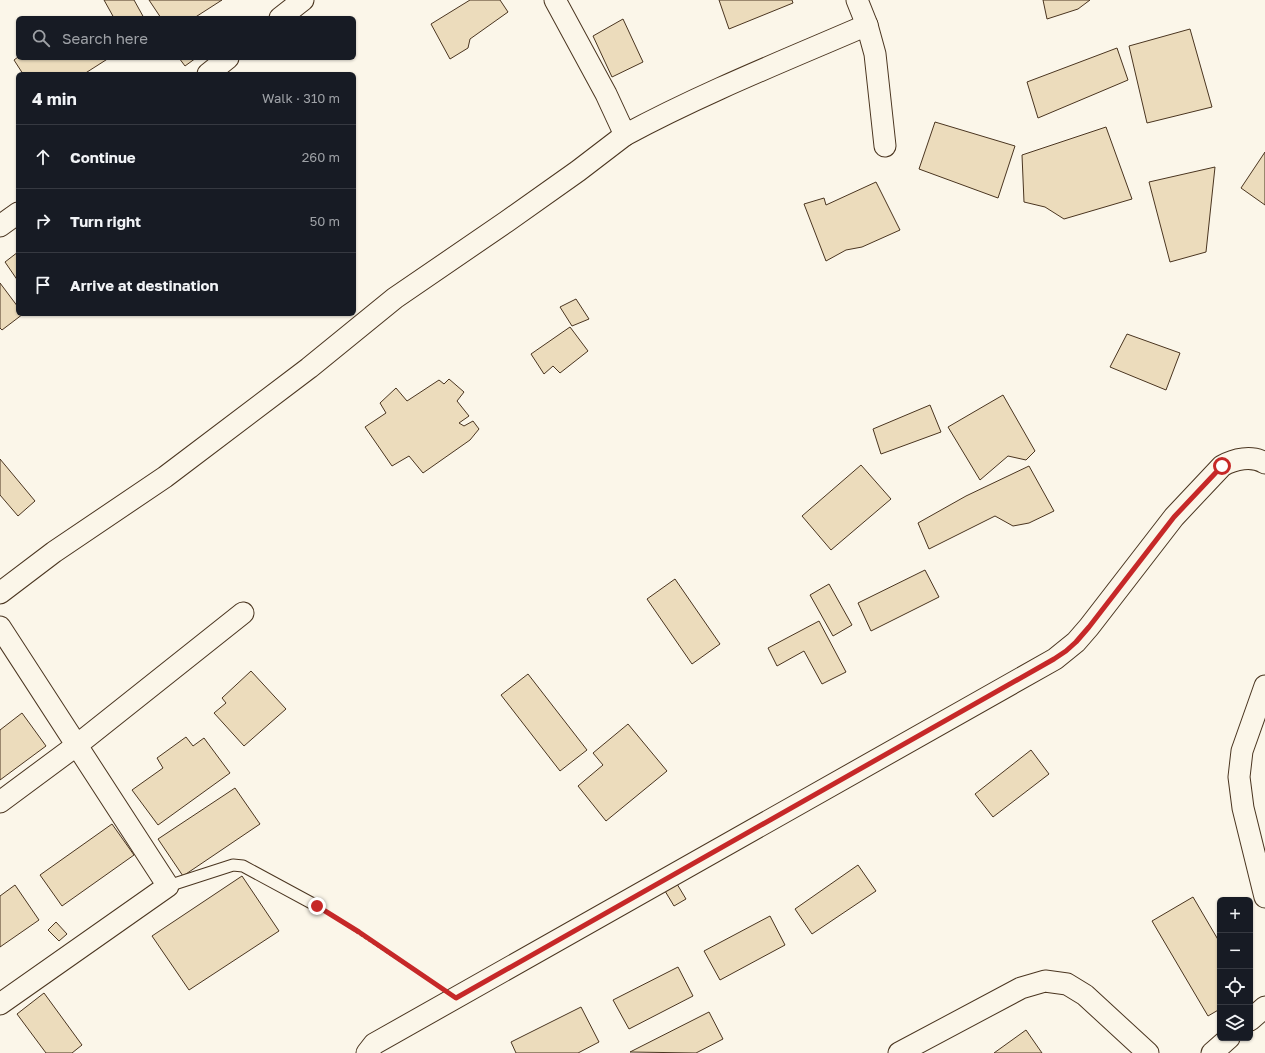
<!DOCTYPE html>
<meta charset="utf-8">
<style>
:root{--surface:#171b24;--page:#20242c;--text:#f1f3f6;--muted:#9ea1a6;--line:#363941}
body{margin:0;font-family:"Golos Text",sans-serif;background:var(--page);color:var(--text)}
.controls{position:absolute;right:12px;bottom:12px;display:grid;overflow:hidden;border-radius:6px;box-shadow:0 1px 3px #0004}
.controls button{width:36px;height:36px;display:grid;place-items:center;padding:0;border:0;border-bottom:1px solid var(--line);background:var(--surface);color:var(--text);font:20px sans-serif}
.stop{position:absolute;width:12px;height:12px;margin:-9px;border:3px solid #c62828;border-radius:50%;background:#fff}
.stop.end{background:#c62828;border-color:#fff;box-shadow:0 1px 4px #0008}
.list{margin:0;padding:0;list-style:none}
h2{display:flex;justify-content:space-between;align-items:center;height:52px;margin:0;padding:0 16px;font-size:17px}
h2 small{font-size:13px;font-weight:400;color:var(--muted)}
.list li{display:grid;grid-template-columns:26px 1fr auto;gap:12px;align-items:center;box-sizing:border-box;height:64px;padding:0 16px;border-top:1px solid var(--line)}
.list b{display:block;font-size:15px;white-space:nowrap}
.list em{font-size:13px;font-style:normal;color:var(--muted)}
.icon{flex:none;width:22px;height:22px;fill:none;stroke:currentColor;stroke-width:2;stroke-linecap:round;stroke-linejoin:round}
.map{position:relative;flex:none;width:1265px;height:1053px;overflow:hidden}
.search{position:absolute;background:var(--surface);box-shadow:0 1px 3px #0004;left:16px;top:16px;width:340px;height:44px;display:flex;align-items:center;gap:10px;box-sizing:border-box;padding:0 14px;border-radius:6px;color:var(--muted);font-size:15px}
.panel{position:absolute;background:var(--surface);box-shadow:0 1px 3px #0004;left:16px;top:72px;width:340px;height:244px;border-radius:6px}
.map>svg:first-child{display:block}
</style>
<div class="map">
<svg width="1265" height="1053" viewBox="0 0 1265 1053">
<rect width="100%" height="100%" fill="#fbf6e9"/>
<!-- building -->
<g fill="#ecdcbc" stroke="#4a3520">
<polygon points="104,0 134,0 144,18 114,18"/>
<polygon points="149,0 222,0 194,18 161,18"/>
<polygon points="470,0 500,0 508,12 470,39 468,48 450,59 431,24"/>
<polygon points="719,0 792,0 793,3 729,29"/>
<polygon points="1043,0 1090,0 1078,9 1047,19"/>
<polygon points="623,19 643,62 612,77 593,36"/>
<polygon points="1190,29 1212,107 1147,123 1129,46"/>
<polygon points="1117,48 1128,80 1038,118 1027,82"/>
<polygon points="18,57 18,58 109,58 84,74 23,74 14,60"/>
<polygon points="179,58 196,58 185,66"/>
<polygon points="935,122 1015,146 998,198 919,169"/>
<polygon points="1106,127 1132,199 1064,219 1045,207 1024,202 1022,155"/>
<polygon points="1265,152 1265,205 1241,188"/>
<polygon points="1215,167 1206,252 1170,262 1149,182"/>
<polygon points="876,182 900,230 862,247 846,250 826,261 804,204 824,198 826,205"/>
<polygon points="18,252 18,281 5,262"/>
<polygon points="0,283 18,307 18,314 23,314 2,330 0,328"/>
<polygon points="576,299 589,319 572,326 560,307"/>
<polygon points="570,327 588,351 560,373 553,366 544,374 531,354"/>
<polygon points="1127,334 1180,353 1166,390 1110,367"/>
<polygon points="449,379 464,392 457,401 469,416 459,423 464,426 473,421 479,429 470,440 423,473 409,456 392,466 365,427 386,413 380,403 396,388 407,401 439,380 444,384"/>
<polygon points="1003,395 1035,451 1026,460 1008,456 980,480 948,427"/>
<polygon points="930,405 941,432 881,454 873,429"/>
<polygon points="0,459 35,501 18,516 0,495"/>
<polygon points="861,465 891,499 831,550 802,516"/>
<polygon points="1029,466 1054,511 1029,523 1013,526 995,516 929,549 918,523 966,496"/>
<polygon points="925,570 939,597 871,631 858,603"/>
<polygon points="675,579 720,644 692,664 647,599"/>
<polygon points="829,584 852,625 833,636 810,595"/>
<polygon points="819,621 846,672 822,684 804,651 777,666 768,648"/>
<polygon points="251,671 286,709 244,746 214,713 226,703 222,698"/>
<polygon points="528,674 587,750 560,771 501,695"/>
<polygon points="22,713 46,746 0,780 0,730"/>
<polygon points="628,724 667,771 606,821 578,786 603,765 593,753"/>
<polygon points="186,737 193,746 204,738 230,773 158,825 132,790 163,768 157,758"/>
<polygon points="1031,750 1049,774 993,817 975,794"/>
<polygon points="235,788 260,824 183,876 158,839"/>
<polygon points="112,824 134,855 62,906 40,875"/>
<polygon points="858,865 876,891 812,934 795,909"/>
<polygon points="242,876 279,931 189,990 152,936"/>
<polygon points="677,884 686,899 674,906 665,891"/>
<polygon points="15,885 39,920 0,947 0,896"/>
<polygon points="1193,897 1220,943 1220,1009 1208,1016 1152,921"/>
<polygon points="770,916 785,945 720,980 704,951"/>
<polygon points="56,922 67,934 59,941 48,930"/>
<polygon points="678,967 693,996 629,1029 613,1000"/>
<polygon points="44,993 82,1045 72,1053 46,1053 17,1014"/>
<polygon points="581,1007 599,1042 578,1053 516,1053 511,1042"/>
<polygon points="709,1012 723,1039 696,1053 630,1052"/>
<polygon points="1026,1030 1042,1053 994,1053"/>
</g>
<g fill="none" stroke-linecap="round" stroke-linejoin="round">
<!-- service casing -->
<g stroke="#4a3520" stroke-width="13">
<polyline id="service" points="168,886 233,865 243,866 317,906"/>
</g>
<!-- minor casing -->
<g stroke="#4a3520" stroke-width="23">
<g id="minor">
<path d="M555,0L606,94L625,135C703,93 786,60 867,25"/>
<polyline points="857,0 867,25 875,54 885,146"/>
<polyline points="280,18 303,0"/>
<polyline points="208,74 228,58"/>
<polyline points="0,226 18,213"/>
<polyline points="0,593 54,552 165,477 309,368 395,298 506,222 578,171 625,135"/>
<polyline points="0,627 168,886 0,1004"/>
<polyline points="1265,686 1242,751 1239,777 1243,808 1265,897"/>
<polyline points="0,802 77,745 243,613"/>
<polyline points="1250,1020 1265,1007"/>
<path d="M367,1053L374,1044L1055,659L1076,642L1089,627L1174,517L1222,466C1234,459 1252,455 1265,463"/>
<polyline points="899,1053 1021,988 1045,981 1067,984 1085,995 1148,1053"/>
<polyline points="1212,1053 1229,1038"/>
</g>
</g>
<!-- path -->
<polyline stroke="#7f6f5c" stroke-width="2.5" stroke-dasharray="3 2" stroke-linecap="butt" points="331,915 435,984"/>
<!-- service -->
<use href="#service" stroke="#fbf6e9" stroke-width="11"/>
<!-- minor -->
<use href="#minor" stroke="#fbf6e9" stroke-width="21"/>
</g>
<g fill="none" stroke-linecap="round" stroke-linejoin="round">
<!-- route -->
<polyline stroke="#c62828" stroke-width="5" points="317,906 359,932 456,998 1054,659 1066,651 1076,642 1089,627 1174,517 1222,466"/>
</g>
</svg>
<div class="controls">
<button>+</button>
<button>−</button>
<button><svg class="icon" aria-label="locate" viewBox="0 0 24 24"><circle cx="12" cy="12" r="6"/><path d="M12 2v4M12 18v4M2 12h4M18 12h4"/></svg></button>
<button><svg class="icon" aria-label="layers" viewBox="0 0 24 24"><path d="M12 4l9 5-9 5-9-5zM3 14l9 5 9-5"/></svg></button>
</div>
<div class="stop" style="left:1222px;top:466px"></div>
<div class="stop end" style="left:317px;top:906px"></div>
<div class="search"><svg class="icon" aria-label="search" viewBox="0 0 24 24"><circle cx="10" cy="10" r="6"/><path d="M15 15l6 6"/></svg>Search here</div>
<section class="panel">
<h2>4 min<small>Walk · 310 m</small></h2>
<ul class="list">
<li><svg class="icon" aria-label="ahead" viewBox="0 0 24 24"><path d="M12 20V5M6 11l6-6 6 6"/></svg><div><b>Continue</b></div><em>260 m</em></li>
<li><svg class="icon" aria-label="right" viewBox="0 0 24 24"><path d="M7 20v-9h11M14 6l5 5-5 5"/></svg><div><b>Turn right</b></div><em>50 m</em></li>
<li><svg class="icon" aria-label="arrive" viewBox="0 0 24 24"><path d="M6 21V4h12l-3 4 3 4H6"/></svg><div><b>Arrive at destination</b></div></li>
</ul>
</section>
</div>
